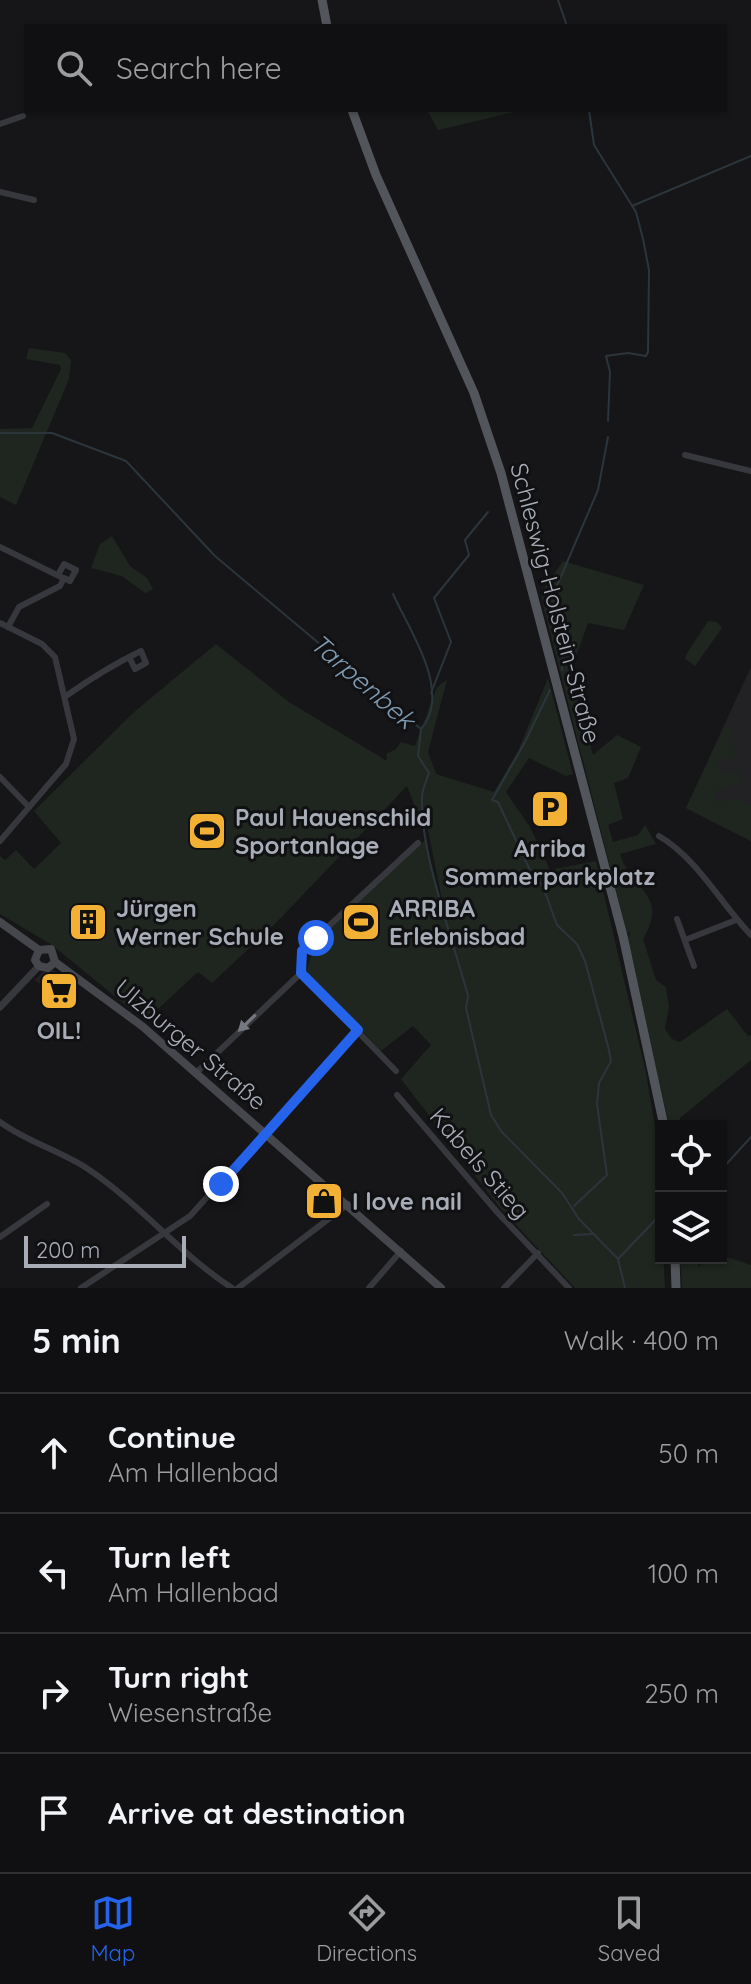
<!DOCTYPE html>
<meta charset="utf-8">
<style>
:root{--surface:#101012;--page:#1e1e20;--text:#f1f3f6;--muted:#9c9d9f;--line:#303032;--accent:#2563eb}
body{margin:0;font-family:Quicksand,sans-serif;background:var(--page);color:var(--text)}
.controls{position:absolute;right:24px;bottom:24px;display:grid;overflow:hidden;border-radius:0px;box-shadow:0 2px 6px #0004}
.controls button{width:72px;height:72px;display:grid;place-items:center;padding:0;border:0;border-bottom:2px solid var(--line);background:var(--surface);color:var(--text);font:40px sans-serif}
.scale{position:absolute;left:24px;bottom:20px;width:162px;box-sizing:border-box;padding-left:8px;border:4px solid #a8adb8;border-top:0;font-size:22px;line-height:28px;white-space:nowrap;color:#a8adb8;-webkit-text-stroke:6px #111113;paint-order:stroke}
.stop{position:absolute;width:24px;height:24px;margin:-18px;border:6px solid #2563eb;border-radius:50%;background:#fff}
.stop.end{background:#2563eb;border-color:#fff;box-shadow:0 2px 8px #0008}
.list{margin:0;padding:0;list-style:none}
h2{display:flex;justify-content:space-between;align-items:center;height:104px;margin:0;padding:0 32px;font-size:34px}
h2 small{font-size:26px;font-weight:400;color:var(--muted)}
.list li{display:grid;grid-template-columns:52px 1fr auto;gap:24px;align-items:center;box-sizing:border-box;height:120px;padding:0 32px;border-top:2px solid var(--line)}
.list b{display:block;font-size:30px;white-space:nowrap}
.list p{margin:0;font-size:26px;white-space:nowrap;color:var(--muted)}
.list em{font-size:26px;font-style:normal;color:var(--muted)}
.icon{flex:none;width:44px;height:44px;fill:none;stroke:currentColor;stroke-width:2;stroke-linecap:round;stroke-linejoin:round}
.map{position:relative;flex:none;width:751px;height:1288px;overflow:hidden}
.search{position:absolute;background:var(--surface);box-shadow:0 2px 6px #0004;left:24px;right:24px;top:24px;height:88px;display:flex;align-items:center;gap:20px;box-sizing:border-box;padding:0 28px;border-radius:0px;color:var(--muted);font-size:30px}
.sheet{height:584px;background:var(--surface)}
nav{display:flex;justify-content:space-around;align-items:center;box-sizing:border-box;height:112px;border-top:2px solid var(--line);background:var(--surface);font-size:22px;color:var(--muted)}
nav a{display:grid;justify-items:center;gap:4px}
nav .on{color:var(--accent)}
.map>svg:first-child{display:block}
</style>
<div class="map">
<svg width="751" height="1288" viewBox="0 0 751 1288">
<rect width="100%" height="100%" fill="#161618"/>
<!-- built -->
<g fill="#222225">
<polygon points="751,667 751,841 686,808"/>
<polygon points="53,970 77,984 64,1002 35,980 43,972"/>
</g>
<!-- green -->
<g fill="#1e261f">
<polygon points="427,110 523,110 438,130"/>
<polygon points="29,348 65,353 71,360 69,379 16,505 0,497 0,429 32,428 61,369 60,365 26,359"/>
<polygon points="112,536 130,566 147,578 153,589 145,593 122,576 91,568 100,544"/>
<path d="M563,561L644,585L624,630L588,623L574,662L572,680L593,755L617,735L641,747L628,778L614,783L623,819L608,825L613,842L638,835L645,825L656,844L620,854C631,892 670,893 643,939L656,980L666,987L669,1006L665,1029L672,1039L680,1042L727,1009L748,1036L751,1035V1060L680,1118L681,1126H669L628,938L630,932L627,933L543,605L541,593Z"/>
<polygon points="708,621 717,622 722,628 695,666 685,659 686,655"/>
<polygon points="216,644 289,702 387,761 386,754 396,749 401,742 415,746 437,687 447,680 428,752 436,774 494,792 518,751 548,678 573,774 566,776 529,758 506,792 530,827 550,870 596,861 646,1073 657,1138 665,1288 575,1288 500,1208 401,1079 431,1045 413,1026 381,1051 306,971 316,942 425,840 446,919 426,821 420,820 407,786 273,926 212,983 198,972 145,1021 52,945 0,914 0,856 5,860 16,850 34,869 61,843 34,811 134,712"/>
<polygon points="725,727 730,728 732,738 728,740 729,746 734,745 735,757 718,761 721,774 739,770 742,782 714,791 716,801 723,804 723,801 742,799 746,805 751,804 751,841 686,808"/>
<polygon points="721,1255 751,1265 751,1288 682,1288 680,1258 697,1258 699,1267 705,1258"/>
</g>
<g fill="none" stroke-linecap="round" stroke-linejoin="round">
<!-- stream -->
<g stroke="#2c353c" stroke-width="2">
<polyline points="558,0 567,26"/>
<polyline points="589,110 594,145 636,212 643,239 649,270 648,352 646,356 628,353 606,356 610,372 608,421"/>
<polyline points="632,206 751,156"/>
<path d="M0,433H52L126,461L215,556L421,729L418,756L429,773C427,780 422,789 422,797C419,849 454,943 468,996L466,1008L491,1115L501,1131L562,1193L579,1219L618,1259L625,1288"/>
<path d="M393,594C409,630 453,692 421,729"/>
<polyline points="562,670 564,647 553,595 598,490 608,437"/>
<polyline points="550,690 525,742 492,800 498,802 535,881 542,884 557,925 577,944 585,961 608,1046 611,1061 599,1083 597,1104 607,1175 574,1206"/>
<polyline points="431,693 451,642 434,598 469,555 465,540 488,512"/>
<polyline points="721,1170 751,1137"/>
<polyline points="574,1235 593,1234"/>
<polyline points="618,1259 661,1214"/>
</g>
<!-- minor -->
<g stroke="#37383d" stroke-width="6">
<polyline points="0,124 23,116"/>
<polyline points="0,192 34,200"/>
<polyline points="685,455 751,471"/>
<polyline points="0,547 61,577"/>
<polyline points="0,623 42,644 55,657 74,739 66,764 0,841"/>
<polyline points="8,627 19,607 60,586 64,578 70,581 76,570 64,564 58,575"/>
<path d="M66,696C90,679 114,664 141,651L146,663L135,669L129,657"/>
<polyline points="0,777 29,807"/>
<path d="M659,836C699,860 720,903 751,935"/>
<polyline points="677,919 694,966"/>
<polyline points="685,940 736,920"/>
<polyline points="301,973 302,951 418,843"/>
<polyline points="196,1073 301,973 396,1071"/>
<polyline points="397,1095 497,1212 569,1288"/>
<path d="M0,1122C27,1142 61,1151 88,1169C140,1204 180,1254 232,1288"/>
<polyline points="0,1237 47,1204"/>
<polyline points="81,1288 190,1216 358,1030"/>
<polyline points="238,1288 348,1204"/>
<polyline points="369,1288 401,1251"/>
<polyline points="504,1288 538,1253"/>
</g>
<!-- tertiary -->
<polyline stroke="#37383d" stroke-width="7" points="0,1007 39,966"/>
<!-- secondary -->
<g stroke="#45474d" stroke-width="8">
<polyline points="0,922 39,950 51,949 55,962"/>
<polyline points="39,950 35,960 39,966 48,968 55,962"/>
<polyline points="55,962 142,1026 441,1288"/>
</g>
<!-- primary -->
<g stroke="#53555c" stroke-width="9">
<polyline points="322,0 327,26"/>
<polyline points="352,110 376,175 474,393 501,473 623,936 664,1126"/>
<polyline points="675,1258 676,1288"/>
</g>
</g>
<!-- one-way arrows -->
<defs><path id="oneway-solid" d="M-6-.8H1V-3.2L6.5 0L1 3.2V.8H-6Z" transform="scale(2)"/></defs>
<use fill="#757881" href="#oneway-solid" transform="translate(247 1023) rotate(136)"/>
<g fill="none" stroke-linecap="round" stroke-linejoin="round">
<!-- route -->
<polyline stroke="#2563eb" stroke-width="10" points="221,1184 358,1030 301,973 302,951 316,938"/>
</g>
<!-- icons -->
<defs>
<g id="parking-square" transform="scale(2)"><rect x="-9" y="-9" width="18" height="18" rx="4" fill="#f2b134" stroke="#111113"/><path d="M-3.5-5.5H1a3.5 3.5 0 0 1 0 7H-1V5.5H-3.5ZM-1-3.4V-.6H.8a1.4 1.4 0 0 0 0-2.8Z" fill="#111"/></g>
<g id="stadium-square" transform="scale(2)"><rect x="-9" y="-9" width="18" height="18" rx="4" fill="#f2b134" stroke="#111113"/><path d="M0-5a6.5 5 0 1 0 0 10a6.5 5 0 1 0 0-10ZM-3.5-1.8h7v3.6h-7Z" fill="#111"/></g>
<g id="building-square" transform="scale(2)"><rect x="-9" y="-9" width="18" height="18" rx="4" fill="#f2b134" stroke="#111113"/><path d="M-4-6H4V6H1V3H-1V6H-4ZM-2.5-4.3h1.7v1.8h-1.7ZM.8-4.3h1.7v1.8H.8ZM-2.5-1h1.7V.8h-1.7ZM.8-1h1.7V.8H.8Z" fill="#111"/></g>
<g id="supermarket-square" transform="scale(2)"><rect x="-9" y="-9" width="18" height="18" rx="4" fill="#f2b134" stroke="#111113"/><path d="M-6-5.5h2.5l.6 2H6L4.5 2H-2.5L-4.4-4H-6ZM-1.5 3.2a1.3 1.3 0 1 0 .1 0ZM3 3.2a1.3 1.3 0 1 0 .1 0Z" fill="#111"/></g>
<g id="shop-square" transform="scale(2)"><rect x="-9" y="-9" width="18" height="18" rx="4" fill="#f2b134" stroke="#111113"/><path d="M-5-2.5h2.3a2.7 3.5 0 0 1 5.4 0H5L5.5 6h-11ZM-1.5-2.5h3a1.5 2.3 0 0 0-3 0Z" fill="#111"/></g>
</defs>
<g fill-rule="evenodd">
<use href="#parking-square" x="550" y="809"/>
<use href="#stadium-square" x="207" y="831"/>
<use href="#building-square" x="88" y="922"/>
<use href="#stadium-square" x="361" y="922"/>
<use href="#supermarket-square" x="59" y="991"/>
<use href="#shop-square" x="324" y="1201"/>
</g>
<g text-anchor="middle" dominant-baseline="central" stroke-width="6" stroke-linejoin="round" paint-order="stroke">
<!-- street labels -->
<g font-size="24" fill="#a8adb8" stroke="#111113">
<text transform="translate(556 603) rotate(75)">Schleswig-Holstein-Straße</text>
<text transform="translate(191 1044) rotate(40)">Ulzburger Straße</text>
<text transform="translate(480 1163) rotate(49)">Kabels Stieg</text>
</g>
<!-- poi labels -->
<g font-size="24" font-weight="bold" fill="#a8adb8" stroke="#111113" text-anchor="start">
<text x="235" y="817">Paul Hauenschild<tspan x="235" dy="28">Sportanlage</tspan></text>
<text x="550" y="848" text-anchor="middle">Arriba<tspan x="550" dy="28">Sommerparkplatz</tspan></text>
<text x="116" y="908">Jürgen<tspan x="116" dy="28">Werner Schule</tspan></text>
<text x="389" y="908">ARRIBA<tspan x="389" dy="28">Erlebnisbad</tspan></text>
<text x="59" y="1030" text-anchor="middle">OIL!</text>
<text x="352" y="1201">I love nail</text>
</g>
<!-- water labels -->
<g font-size="26" font-style="italic" fill="#7f9bb3" stroke="#111113">
<text transform="translate(363 681) rotate(41)">Tarpenbek</text>
</g>
</g>
</svg>
<div class="controls">
<button><svg class="icon" aria-label="locate" viewBox="0 0 24 24"><circle cx="12" cy="12" r="6"/><path d="M12 2v4M12 18v4M2 12h4M18 12h4"/></svg></button>
<button><svg class="icon" aria-label="layers" viewBox="0 0 24 24"><path d="M12 4l9 5-9 5-9-5zM3 14l9 5 9-5"/></svg></button>
</div>
<div class="scale">200 m</div>
<div class="stop" style="left:316px;top:938px"></div>
<div class="stop end" style="left:221px;top:1184px"></div>
<div class="search"><svg class="icon" aria-label="search" viewBox="0 0 24 24"><circle cx="10" cy="10" r="6"/><path d="M15 15l6 6"/></svg>Search here</div>
</div>
<section class="sheet">
<h2>5 min<small>Walk · 400 m</small></h2>
<ul class="list">
<li><svg class="icon" aria-label="ahead" viewBox="0 0 24 24"><path d="M12 20V5M6 11l6-6 6 6"/></svg><div><b>Continue</b><p>Am Hallenbad</p></div><em>50 m</em></li>
<li><svg class="icon" aria-label="left" viewBox="0 0 24 24"><path d="M17 20v-9H6M10 6l-5 5 5 5"/></svg><div><b>Turn left</b><p>Am Hallenbad</p></div><em>100 m</em></li>
<li><svg class="icon" aria-label="right" viewBox="0 0 24 24"><path d="M7 20v-9h11M14 6l5 5-5 5"/></svg><div><b>Turn right</b><p>Wiesenstraße</p></div><em>250 m</em></li>
<li><svg class="icon" aria-label="arrive" viewBox="0 0 24 24"><path d="M6 21V4h12l-3 4 3 4H6"/></svg><div><b>Arrive at destination</b></div></li>
</ul>
</section>
<nav>
<a class="on"><svg class="icon" aria-label="map" viewBox="0 0 24 24"><path d="M3 6l6-2 6 2 6-2v14l-6 2-6-2-6 2zM9 4v14M15 6v14"/></svg>Map</a>
<a><svg class="icon" aria-label="directions" viewBox="0 0 24 24"><path d="M12 3l9 9-9 9-9-9zM9 14v-3h6M13 9l2 2-2 2"/></svg>Directions</a>
<a><svg class="icon" aria-label="saved" viewBox="0 0 24 24"><path d="M7 4h10v16l-5-4-5 4z"/></svg>Saved</a>
</nav>
